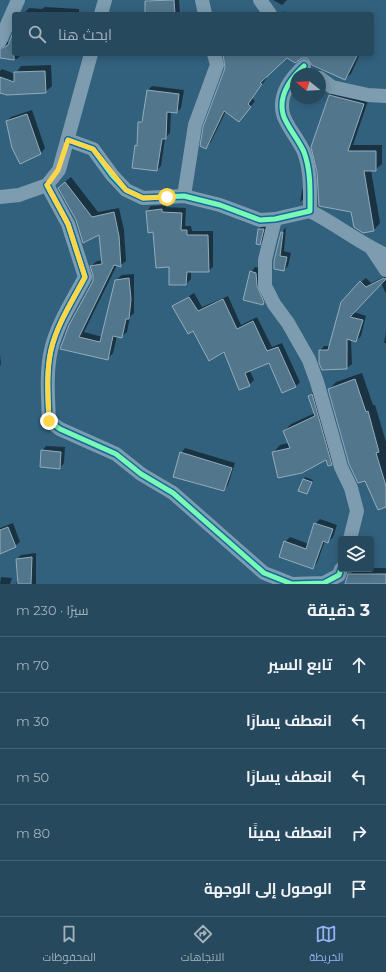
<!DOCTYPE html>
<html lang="ar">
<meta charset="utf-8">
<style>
:root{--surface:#26495e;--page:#325367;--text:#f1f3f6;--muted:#a4b2bc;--line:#426173;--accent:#95b2f1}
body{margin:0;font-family:Montserrat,Cairo,sans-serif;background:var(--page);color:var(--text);direction:rtl}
.controls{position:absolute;right:12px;bottom:12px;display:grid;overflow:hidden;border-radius:4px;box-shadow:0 2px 10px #0003}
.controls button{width:36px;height:36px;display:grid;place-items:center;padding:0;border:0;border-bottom:1px solid var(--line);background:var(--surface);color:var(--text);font:20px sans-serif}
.compass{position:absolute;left:290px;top:68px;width:36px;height:36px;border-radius:50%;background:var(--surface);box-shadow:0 2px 10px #0003;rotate:288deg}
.stop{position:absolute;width:12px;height:12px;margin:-9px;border:3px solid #ffd54a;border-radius:50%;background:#fff}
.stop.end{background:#ffd54a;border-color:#fff;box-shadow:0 1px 4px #0008}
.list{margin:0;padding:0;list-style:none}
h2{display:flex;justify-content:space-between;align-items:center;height:52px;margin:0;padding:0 16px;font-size:17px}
h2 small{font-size:13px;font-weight:400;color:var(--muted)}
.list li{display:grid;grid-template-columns:26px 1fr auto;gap:12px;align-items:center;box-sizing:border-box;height:56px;padding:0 16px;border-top:1px solid var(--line)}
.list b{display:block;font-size:15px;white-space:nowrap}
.list em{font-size:13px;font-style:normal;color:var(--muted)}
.icon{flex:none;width:22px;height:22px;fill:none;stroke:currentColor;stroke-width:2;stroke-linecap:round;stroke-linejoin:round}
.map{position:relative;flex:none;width:386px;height:584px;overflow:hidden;direction:ltr}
.search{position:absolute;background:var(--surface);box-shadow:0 2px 10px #0003;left:12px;right:12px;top:12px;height:44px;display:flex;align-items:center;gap:10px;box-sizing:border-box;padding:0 14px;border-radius:4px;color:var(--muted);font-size:15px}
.sheet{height:332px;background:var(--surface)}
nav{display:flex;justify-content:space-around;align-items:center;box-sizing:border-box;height:56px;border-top:1px solid var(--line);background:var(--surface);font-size:11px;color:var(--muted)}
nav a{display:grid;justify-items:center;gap:2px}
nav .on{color:var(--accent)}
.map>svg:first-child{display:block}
</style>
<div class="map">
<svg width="386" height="584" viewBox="0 0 386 584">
<rect width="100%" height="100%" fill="#32617e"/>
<!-- shadow -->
<g fill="#0007">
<polygon points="147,0 179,0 180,14 146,14"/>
<polygon points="273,0 287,0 282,5"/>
<polygon points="45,7 79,9 79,14 23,14 29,8 42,9"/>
<polygon points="284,11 288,14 282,14"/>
<polygon points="14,33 14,54 22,54 17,59 0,57 0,48 5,42 10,42"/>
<polygon points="223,54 360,54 351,74 345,79 307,57 287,57 265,77 267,78 252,98 255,101 244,115 226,111 211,142 205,147 226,68"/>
<polygon points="51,65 52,86 45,92 0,92 0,71 2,69 15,74 21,66"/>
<polygon points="152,86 184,90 181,108 177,112 171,112 170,133 165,138 161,166 157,170 136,146 138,143 139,123 144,118 148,90"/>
<polygon points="337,89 369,98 353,145 382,145 382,164 375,170 371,170 380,223 374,230 363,232 330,95"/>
<polygon points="32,110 45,148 41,153 20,163 7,121 11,117"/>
<polygon points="71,177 98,212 119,208 124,230 126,261 120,266 117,265 84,332 103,337 116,280 122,275 134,274 134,313 130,317 127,332 121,337 117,336 113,353 107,359 61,348 94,281 94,275 91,266 97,261 103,260 100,234 65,182"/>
<polygon points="308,184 308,195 300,202 302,190"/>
<polygon points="166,205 166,207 186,208 185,226 191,226 192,231 213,231 213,267 208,271 191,271 191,279 186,284 170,266 147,211 151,206"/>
<polygon points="263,225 268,225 264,239 260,244 259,229"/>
<polygon points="286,227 284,251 291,253 288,266 284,270 274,268 282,232"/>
<polygon points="255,267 261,268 267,299 263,304 251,272"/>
<polygon points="386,276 386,294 381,283 354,312 366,316 361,336 356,341 351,340 352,364 347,368 320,351 324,346 330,346 361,282 366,278 371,283"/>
<polygon points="194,293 202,307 228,296 241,325 257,317 272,347 282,343 300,382 295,387 269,361 250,371 254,380 249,385 224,351 193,330 174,306"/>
<polygon points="386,331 386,343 384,343"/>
<polygon points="0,354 1,364 0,366"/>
<polygon points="362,373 373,405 375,405 386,442 386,506 329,389 336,382"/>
<polygon points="316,389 338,457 331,464 327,458 273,453 280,445 289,443 284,431 291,424 315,413 309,396"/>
<polygon points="46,446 65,447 64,463 60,468 42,451"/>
<polygon points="185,448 235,463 228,485 224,490 181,453"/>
<polygon points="305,477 313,480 307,493 299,491"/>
<polygon points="320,519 337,525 333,537 328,542 325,541 317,563 313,568 285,542 290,537 309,544 315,524"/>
<polygon points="13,523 20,542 15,546 0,550 0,528"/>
<polygon points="36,553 36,584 16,584 18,580 17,559 21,555"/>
<polygon points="371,568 386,568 386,584 346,584 349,575 355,569"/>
<polygon points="1,577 12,578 10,584 0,584"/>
</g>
<!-- building -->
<g fill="#52778d" stroke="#92acbc">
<polygon points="174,0 175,14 145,14 145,1"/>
<polygon points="14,30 14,60 0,58 0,49 8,45"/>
<polygon points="223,54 358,54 345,80 312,65 307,58 302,58 295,63 287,58 260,83 262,84 248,104 251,107 239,122 224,111 206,149 200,146 203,127 225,68"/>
<polygon points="45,71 46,93 7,95 0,93 0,77 14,82 14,72"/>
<polygon points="147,90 179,94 177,113 167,112 166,139 162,139 157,171 132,168 135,145 137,146 138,122 142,122"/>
<polygon points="329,95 364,104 348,151 376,151 376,171 364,171 374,231 363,233 354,227 351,212 319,206 317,172 311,147"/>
<polygon points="27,114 41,154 20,164 12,148 6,121"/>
<polygon points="65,182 92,217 114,212 119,236 121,267 114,265 79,337 100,342 115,280 129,278 131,299 129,319 126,319 122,338 113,336 108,360 60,349 69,325 93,281 93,275 90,266 102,264 99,235 83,243 76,220 58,188"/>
<polygon points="162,209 162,212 182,213 181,230 187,230 187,235 208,235 209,272 187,272 186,285 169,285 169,267 156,268 153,232 148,233 146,211"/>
<polygon points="258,229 264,229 260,245 256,244"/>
<polygon points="281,232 283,232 280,256 287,257 284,271 274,269 274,261"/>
<polygon points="250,271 256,273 257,286 264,302 263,305 243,300"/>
<polygon points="384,278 386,279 350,317 363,320 356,342 347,339 347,369 322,370 319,363 319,350 328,350 341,302 360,281 366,287"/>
<polygon points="189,297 198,311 223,299 237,329 253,321 267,351 278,347 296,387 282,393 269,363 245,373 250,386 239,390 224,352 209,361 193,331 188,334 172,306"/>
<polygon points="355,379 366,412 368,411 379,452 376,453 386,486 386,507 378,510 365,481 358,483 349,464 328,389"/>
<polygon points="312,394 332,465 328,466 326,460 302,473 278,478 272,452 290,448 283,431 315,416 308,396"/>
<polygon points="41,450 61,452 60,469 40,467"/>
<polygon points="180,452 232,468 224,491 173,477"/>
<polygon points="303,479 312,482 307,494 298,491"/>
<polygon points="314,523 333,529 328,543 323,541 313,569 279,557 284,541 306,549"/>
<polygon points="8,527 16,547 0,554 0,530"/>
<polygon points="32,557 31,584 18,584 16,559"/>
<polygon points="348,574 386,574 386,584 345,584"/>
</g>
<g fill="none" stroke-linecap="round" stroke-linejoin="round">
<!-- minor -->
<g stroke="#7d9caf" stroke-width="14">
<polyline points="202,0 205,14"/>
<polyline points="260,0 270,14"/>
<polyline points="101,14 105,0"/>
<polyline points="0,41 18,0"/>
<polyline points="320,78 332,87 368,95 386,96"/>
<path d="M68,140L93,149L112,175L126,190L143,198L184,196L220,205L260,220L275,219L310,211C310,190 311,171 304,152C299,140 285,124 283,114C278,94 291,78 304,66"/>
<path d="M47,185L68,224L85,277C73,300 57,324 51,350C46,372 48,397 49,421L60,429L116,454L141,474L173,493L264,573L292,584L324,583L339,575L341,569"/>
<polyline points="184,196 195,125 217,65 214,54"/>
<polyline points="0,197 19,195 47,185 59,170 91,54"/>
<path d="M310,211C336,224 359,243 386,255"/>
<polyline points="275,219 265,260 265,286 274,304 288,323 309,360 317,382 341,467 351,488 357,511 350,539"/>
<polyline points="372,249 386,270"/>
</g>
<!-- cycleway casing -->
<g stroke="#13699e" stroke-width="8">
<g id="cycleway">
<path d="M68,140L93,149L112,175L126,190L143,198L184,196L220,205L260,220L275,219L310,211C310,190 311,171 304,152C299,140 285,124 283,114C278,94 291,78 304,66"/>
<path d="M47,185L68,224L85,277C73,300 57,324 51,350C46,372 48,397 49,421L60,429L116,454L141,474L173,493L264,573L292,584L324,583L339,575L341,569"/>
</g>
</g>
<!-- cycleway -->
<use href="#cycleway" stroke="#7af9b4" stroke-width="5"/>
</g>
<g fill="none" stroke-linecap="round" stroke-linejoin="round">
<!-- route -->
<path stroke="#ffd54a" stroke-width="5" d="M49,421C48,397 46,372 51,350C57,324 73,300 85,277L68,224L47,185L58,170L68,140L93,149L126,190L143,198L167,197"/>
</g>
</svg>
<div class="controls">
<button><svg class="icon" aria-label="layers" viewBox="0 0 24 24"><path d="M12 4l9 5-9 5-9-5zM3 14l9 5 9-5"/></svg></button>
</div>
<svg class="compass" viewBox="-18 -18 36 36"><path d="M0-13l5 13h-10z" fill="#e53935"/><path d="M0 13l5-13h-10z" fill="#a4b2bc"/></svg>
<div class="stop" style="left:167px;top:197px"></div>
<div class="stop end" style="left:49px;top:421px"></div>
<div class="search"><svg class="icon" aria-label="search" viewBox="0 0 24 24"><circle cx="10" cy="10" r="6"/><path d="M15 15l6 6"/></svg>ابحث هنا</div>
</div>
<section class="sheet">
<h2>3 دقيقة<small>سيرًا · 230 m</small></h2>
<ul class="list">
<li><svg class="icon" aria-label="ahead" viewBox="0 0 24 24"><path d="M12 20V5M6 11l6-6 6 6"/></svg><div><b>تابع السير</b></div><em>70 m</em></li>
<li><svg class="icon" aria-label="left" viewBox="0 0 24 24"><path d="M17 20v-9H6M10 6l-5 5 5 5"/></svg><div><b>انعطف يسارًا</b></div><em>30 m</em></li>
<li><svg class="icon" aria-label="left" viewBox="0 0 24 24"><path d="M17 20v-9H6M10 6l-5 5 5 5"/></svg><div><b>انعطف يسارًا</b></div><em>50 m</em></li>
<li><svg class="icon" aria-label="right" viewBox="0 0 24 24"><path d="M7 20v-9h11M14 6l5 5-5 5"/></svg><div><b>انعطف يمينًا</b></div><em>80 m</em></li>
<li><svg class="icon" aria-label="arrive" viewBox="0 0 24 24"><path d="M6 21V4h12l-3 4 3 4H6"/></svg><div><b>الوصول إلى الوجهة</b></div></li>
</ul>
</section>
<nav>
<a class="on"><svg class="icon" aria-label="map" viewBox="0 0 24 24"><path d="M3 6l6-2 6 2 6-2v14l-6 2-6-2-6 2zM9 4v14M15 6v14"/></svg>الخريطة</a>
<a><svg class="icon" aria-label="directions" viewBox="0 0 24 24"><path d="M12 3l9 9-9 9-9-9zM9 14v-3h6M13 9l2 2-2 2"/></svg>الاتجاهات</a>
<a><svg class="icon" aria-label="saved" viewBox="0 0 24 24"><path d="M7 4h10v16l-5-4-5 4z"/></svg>المحفوظات</a>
</nav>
